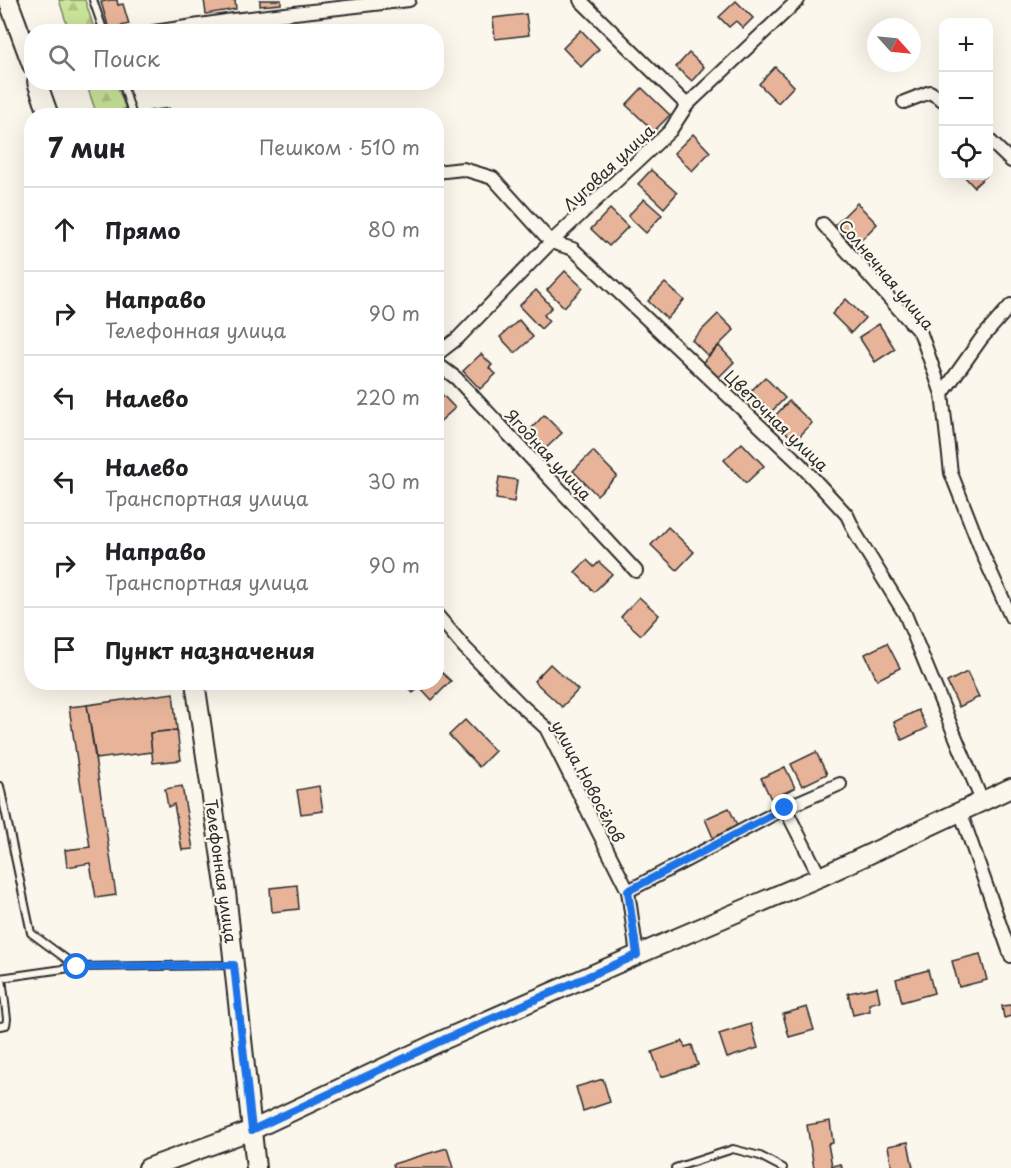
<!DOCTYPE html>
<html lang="ru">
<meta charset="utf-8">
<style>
:root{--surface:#fff;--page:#f2f2f2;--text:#202124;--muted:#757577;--line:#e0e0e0}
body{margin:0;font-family:"Playpen Sans",sans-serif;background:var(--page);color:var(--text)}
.controls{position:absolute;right:18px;top:18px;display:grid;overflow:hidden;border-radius:12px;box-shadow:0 6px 24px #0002}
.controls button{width:54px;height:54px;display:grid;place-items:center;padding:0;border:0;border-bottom:2px solid var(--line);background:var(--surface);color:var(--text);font:30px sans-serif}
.compass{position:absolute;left:867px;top:18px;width:54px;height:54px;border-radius:50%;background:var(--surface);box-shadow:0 6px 24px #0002;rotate:117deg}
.stop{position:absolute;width:18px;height:18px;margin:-14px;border:4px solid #1a73e8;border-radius:50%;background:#fff}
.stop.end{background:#1a73e8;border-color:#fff;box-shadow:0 2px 6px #0008}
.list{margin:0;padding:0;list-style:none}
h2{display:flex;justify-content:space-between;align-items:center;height:78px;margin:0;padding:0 24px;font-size:26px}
h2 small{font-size:20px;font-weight:400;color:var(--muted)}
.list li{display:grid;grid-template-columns:39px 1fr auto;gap:18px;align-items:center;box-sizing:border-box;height:84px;padding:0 24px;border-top:2px solid var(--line)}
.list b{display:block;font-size:22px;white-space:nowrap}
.list p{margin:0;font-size:20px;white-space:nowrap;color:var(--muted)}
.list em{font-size:20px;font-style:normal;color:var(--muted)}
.icon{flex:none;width:33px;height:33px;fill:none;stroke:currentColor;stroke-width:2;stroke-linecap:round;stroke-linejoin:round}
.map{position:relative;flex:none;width:1011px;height:1168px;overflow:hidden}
.search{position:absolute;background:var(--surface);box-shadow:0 6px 24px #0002;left:24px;top:24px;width:420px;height:66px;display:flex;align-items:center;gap:15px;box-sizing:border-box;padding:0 21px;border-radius:24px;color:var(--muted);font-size:22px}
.panel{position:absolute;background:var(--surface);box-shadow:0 6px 24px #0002;left:24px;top:108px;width:420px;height:582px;border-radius:24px}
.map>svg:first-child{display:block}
</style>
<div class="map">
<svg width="1011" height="1168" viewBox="0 0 1011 1168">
<defs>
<pattern id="forest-firs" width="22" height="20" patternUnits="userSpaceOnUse" patternTransform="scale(1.5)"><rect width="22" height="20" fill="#cae49a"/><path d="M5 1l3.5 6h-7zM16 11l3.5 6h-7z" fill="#aec485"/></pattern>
</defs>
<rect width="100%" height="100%" fill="#fbf7ec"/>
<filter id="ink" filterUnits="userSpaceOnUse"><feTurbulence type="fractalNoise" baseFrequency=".0167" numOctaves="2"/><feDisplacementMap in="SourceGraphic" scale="12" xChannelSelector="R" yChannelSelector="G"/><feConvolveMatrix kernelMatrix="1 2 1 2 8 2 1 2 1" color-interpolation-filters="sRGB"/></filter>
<g filter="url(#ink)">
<!-- forest -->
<g fill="url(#forest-firs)" stroke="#7a8862" stroke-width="1.5">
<polygon points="59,0 85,0 95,31 69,31"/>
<polygon points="86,83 116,83 128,115 97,115"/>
</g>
<!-- building -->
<g fill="#e7b49a" stroke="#2b2b2b" stroke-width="1.5">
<polygon points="110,0 117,0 118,5 123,4 129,24 109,29 101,2"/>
<polygon points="204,0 235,0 236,9 206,14"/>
<polygon points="260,0 281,0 281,4 260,6"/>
<polygon points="736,1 753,18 743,28 736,21 729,27 719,17"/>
<polygon points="526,14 529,35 495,39 493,18"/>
<polygon points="403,26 403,32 379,32 379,27"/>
<polygon points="581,30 599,49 581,67 563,48"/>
<polygon points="689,53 704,67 692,81 676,67"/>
<polygon points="775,67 794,86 778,103 759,84"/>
<polygon points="642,88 670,115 654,131 626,105"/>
<polygon points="169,108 171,116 149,116 149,111"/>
<polygon points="693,134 710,152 692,171 674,153"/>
<polygon points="651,170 677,193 664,208 638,184"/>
<polygon points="964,176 986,176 974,187"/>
<polygon points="644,199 662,215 646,233 628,216"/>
<polygon points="857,203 877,224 854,247 834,226"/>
<polygon points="610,209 628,227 609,246 591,229"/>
<polygon points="565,271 583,288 564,307 547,290"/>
<polygon points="665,283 684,300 667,319 648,301"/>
<polygon points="536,290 552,307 544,315 549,321 541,329 519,306"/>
<polygon points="846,299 865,318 851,333 832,314"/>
<polygon points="718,314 734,330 708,356 692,340"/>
<polygon points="519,320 533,337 515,353 500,337"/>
<polygon points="879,324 895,349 875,362 859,337"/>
<polygon points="719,346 734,362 718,378 703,362"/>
<polygon points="481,354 492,365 489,368 496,374 480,389 463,371"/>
<polygon points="765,377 785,398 771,412 751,391"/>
<polygon points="436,388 455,408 436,425"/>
<polygon points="789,401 812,423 795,441 772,419"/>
<polygon points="544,415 562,433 542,452 530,439 535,435 530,430"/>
<polygon points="742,443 764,466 746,483 724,460"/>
<polygon points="593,451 617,476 597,495 573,471"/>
<polygon points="499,477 517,480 514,502 496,499"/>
<polygon points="668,527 694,552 677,570 651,545"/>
<polygon points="587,560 594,567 599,562 612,574 594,592 575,572"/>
<polygon points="639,597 659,615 641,635 621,617"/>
<polygon points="887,643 900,668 877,680 865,654"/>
<polygon points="550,664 578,690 562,707 534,681"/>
<polygon points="440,671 451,681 432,700 420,687 413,693 405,684 406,682 436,682 436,673"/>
<polygon points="967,672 979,697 959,707 947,682"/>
<polygon points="323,682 343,682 323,687"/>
<polygon points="173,693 177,730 150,733 152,752 96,759 87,705"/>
<polygon points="87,705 116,895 96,898 90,863 67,867 65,850 90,847 69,707"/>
<polygon points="918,710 927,728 902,740 894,722"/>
<polygon points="465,720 495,751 479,767 449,735"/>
<polygon points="177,730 181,760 153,763 150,733"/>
<polygon points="816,752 827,774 802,786 791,764"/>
<polygon points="785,767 795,788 771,799 761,778"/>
<polygon points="182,786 193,849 182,850 174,804 168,807 165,789"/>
<polygon points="319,786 323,811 301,814 297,790"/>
<polygon points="729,808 742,836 717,847 705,819"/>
<polygon points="297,885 299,909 272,912 270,888"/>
<polygon points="980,954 987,980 959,987 952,961"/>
<polygon points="928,970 934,993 902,1002 896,979"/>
<polygon points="877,987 880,1001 869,1004 870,1011 853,1015 848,993"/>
<polygon points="1011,1005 1011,1016 1004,1018 1002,1006"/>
<polygon points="807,1007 814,1030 789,1037 783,1014"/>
<polygon points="751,1024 758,1048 727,1058 719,1034"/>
<polygon points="683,1041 685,1047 692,1045 698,1065 661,1077 652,1052"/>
<polygon points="603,1079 610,1102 583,1111 576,1087"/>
<polygon points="830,1121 833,1143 828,1144 832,1166 841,1164 842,1168 814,1168 807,1125"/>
<polygon points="908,1142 913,1168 892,1168 888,1146"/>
<polygon points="447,1148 453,1168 394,1168 393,1164"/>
</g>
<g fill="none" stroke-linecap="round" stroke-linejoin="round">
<!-- lane casing -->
<g stroke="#2b2b2b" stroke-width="10">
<g id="lane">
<polyline points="93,0 104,32"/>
<polyline points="122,82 133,116"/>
<polyline points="0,786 31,933 77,967"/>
<polyline points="0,978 77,967 230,965"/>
<polyline points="0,1026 6,1025 7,1019 2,978"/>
<polyline points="675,1168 733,1149 760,1156 783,1168"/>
</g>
</g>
<!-- street casing -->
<g stroke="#2b2b2b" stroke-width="16">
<g id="street">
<polyline points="580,0 687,105"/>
<polyline points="154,32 233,20 409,0"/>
<polyline points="904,102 930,92 944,101"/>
<polyline points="988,139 1011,161"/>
<polyline points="436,172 463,169 493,178 551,242 573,249 799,463 847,515 857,536 905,614 982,801"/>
<polyline points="823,224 921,334 942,394 951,473 984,557 1011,617"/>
<polyline points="436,355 458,338 551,242 670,131 687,105 798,0"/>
<polyline points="436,363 456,378 636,571"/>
<polyline points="942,394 981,339 1011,305"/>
<polyline points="436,614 465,648 521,705 546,728 628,891"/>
<polyline points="785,808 820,877"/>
<polyline points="960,811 1011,956"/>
<polyline points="637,955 628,891 785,808 840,784"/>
</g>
</g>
<!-- secondary casing -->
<g stroke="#2b2b2b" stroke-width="22">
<g id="secondary">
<polyline points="8,0 32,65"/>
<polyline points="37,82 49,116"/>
<polyline points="195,682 226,892 256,1168"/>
<polyline points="148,1168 252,1130 443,1040 637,955 820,877 1011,788"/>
</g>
</g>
<!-- lane -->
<use href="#lane" stroke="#fbf7ec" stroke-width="6"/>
<!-- street -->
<use href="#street" stroke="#fbf7ec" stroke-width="12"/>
<!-- secondary -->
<use href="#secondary" stroke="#fbf7ec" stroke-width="18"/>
</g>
</g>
<g fill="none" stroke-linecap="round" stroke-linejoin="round" filter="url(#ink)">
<!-- route -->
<polyline stroke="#1a73e8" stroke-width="8" points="77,967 234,965 252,1130 443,1040 637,955 628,891 785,808"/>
</g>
<g text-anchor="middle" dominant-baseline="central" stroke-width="4.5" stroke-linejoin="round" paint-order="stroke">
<!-- street labels -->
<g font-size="16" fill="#2b2b2b" stroke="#fbf7ec">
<text transform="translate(608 167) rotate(-43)">Луговая улица</text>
<text transform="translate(887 274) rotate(50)">Солнечная улица</text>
<text transform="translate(777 420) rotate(44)">Цветочная улица</text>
<text transform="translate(549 454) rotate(47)">Ягодная улица</text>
<text transform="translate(589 781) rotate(62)">улица Новосёлов</text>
<text transform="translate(222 871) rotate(82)">Телефонная улица</text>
</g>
</g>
</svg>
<div class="controls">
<button>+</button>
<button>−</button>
<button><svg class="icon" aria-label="locate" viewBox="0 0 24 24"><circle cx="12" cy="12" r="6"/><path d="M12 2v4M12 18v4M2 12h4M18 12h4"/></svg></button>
</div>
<svg class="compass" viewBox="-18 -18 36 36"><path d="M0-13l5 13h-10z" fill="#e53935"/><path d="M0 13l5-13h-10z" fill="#757577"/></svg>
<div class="stop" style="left:77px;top:967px"></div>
<div class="stop end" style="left:785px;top:808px"></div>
<div class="search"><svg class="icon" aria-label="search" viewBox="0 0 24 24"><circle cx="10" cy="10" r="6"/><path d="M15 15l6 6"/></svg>Поиск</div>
<section class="panel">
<h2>7 мин<small>Пешком · 510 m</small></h2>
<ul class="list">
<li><svg class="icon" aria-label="ahead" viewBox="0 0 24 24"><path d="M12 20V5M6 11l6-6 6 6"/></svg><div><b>Прямо</b></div><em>80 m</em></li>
<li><svg class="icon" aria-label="right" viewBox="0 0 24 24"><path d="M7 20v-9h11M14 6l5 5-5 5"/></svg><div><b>Направо</b><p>Телефонная улица</p></div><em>90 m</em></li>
<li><svg class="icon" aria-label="left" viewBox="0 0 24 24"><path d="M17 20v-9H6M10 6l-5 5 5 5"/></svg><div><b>Налево</b></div><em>220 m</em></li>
<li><svg class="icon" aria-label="left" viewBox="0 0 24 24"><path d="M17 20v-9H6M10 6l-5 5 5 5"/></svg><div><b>Налево</b><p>Транспортная улица</p></div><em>30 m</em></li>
<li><svg class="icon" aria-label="right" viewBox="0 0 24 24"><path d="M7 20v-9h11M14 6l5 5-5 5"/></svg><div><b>Направо</b><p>Транспортная улица</p></div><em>90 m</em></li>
<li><svg class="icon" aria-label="arrive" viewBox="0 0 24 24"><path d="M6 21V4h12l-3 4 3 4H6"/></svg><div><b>Пункт назначения</b></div></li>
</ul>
</section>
</div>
